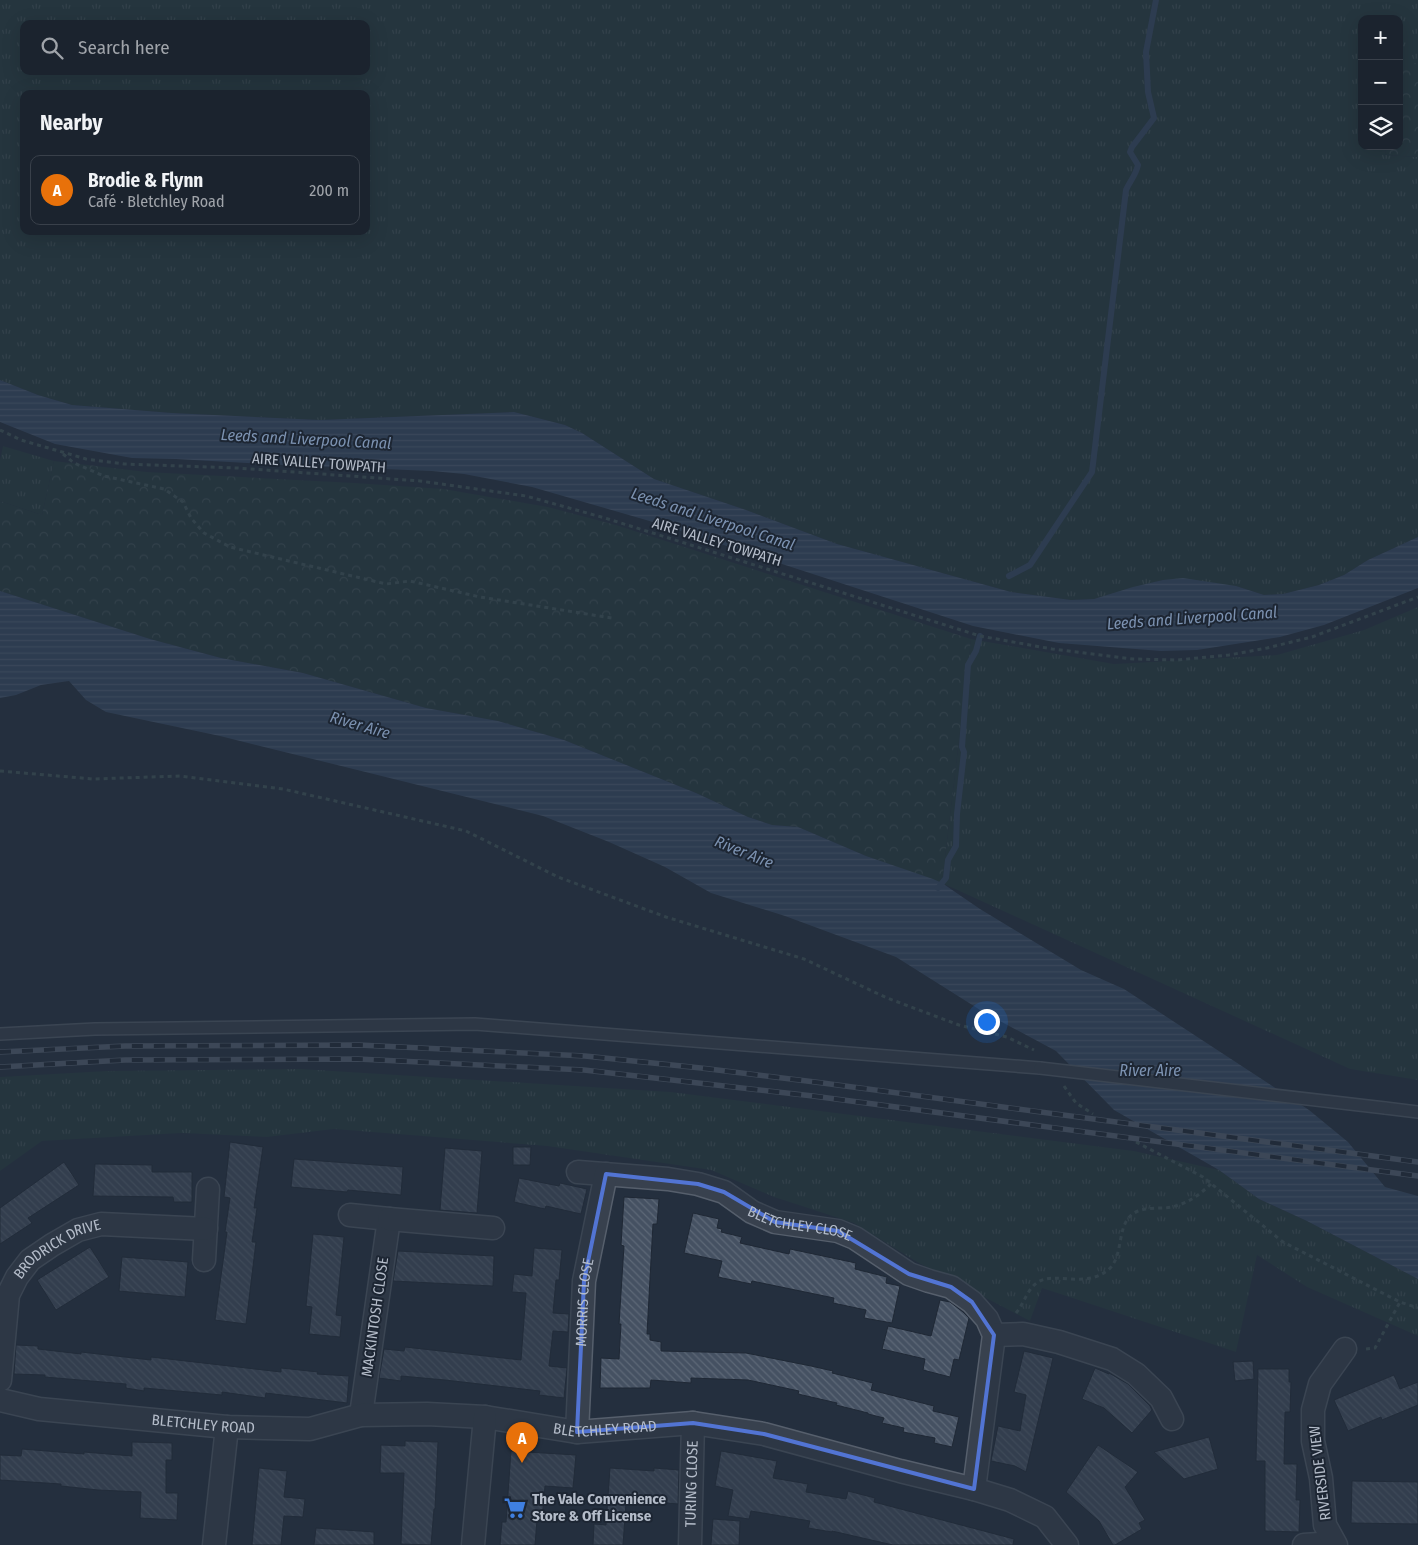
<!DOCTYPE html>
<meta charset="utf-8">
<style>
:root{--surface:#1b232e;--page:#282f3a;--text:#f1f3f6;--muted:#a0a4aa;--line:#39404a;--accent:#2563eb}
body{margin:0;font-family:"Fira Sans Condensed",sans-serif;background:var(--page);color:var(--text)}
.controls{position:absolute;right:15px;top:15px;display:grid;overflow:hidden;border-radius:10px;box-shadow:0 5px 20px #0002}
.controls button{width:45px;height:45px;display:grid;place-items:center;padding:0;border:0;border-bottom:1px solid var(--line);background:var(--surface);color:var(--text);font:25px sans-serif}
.you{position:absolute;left:986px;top:1021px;width:18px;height:18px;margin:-12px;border:4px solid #fff;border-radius:50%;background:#1a73e8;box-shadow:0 0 0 8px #1a73e833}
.badge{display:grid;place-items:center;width:32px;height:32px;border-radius:50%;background:var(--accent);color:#fff;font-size:16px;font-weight:700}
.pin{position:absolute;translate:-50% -41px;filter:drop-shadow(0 1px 2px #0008)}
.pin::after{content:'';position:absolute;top:26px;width:18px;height:15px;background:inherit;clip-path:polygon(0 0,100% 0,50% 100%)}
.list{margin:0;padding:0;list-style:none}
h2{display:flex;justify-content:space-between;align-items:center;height:65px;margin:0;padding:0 20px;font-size:21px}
h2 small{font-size:16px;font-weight:400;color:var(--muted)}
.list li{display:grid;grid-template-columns:32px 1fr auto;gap:15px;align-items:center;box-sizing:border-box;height:70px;margin:0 10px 10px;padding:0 10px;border:1px solid var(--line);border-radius:10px}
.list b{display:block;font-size:19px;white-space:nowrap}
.list p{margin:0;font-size:16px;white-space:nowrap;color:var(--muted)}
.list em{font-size:16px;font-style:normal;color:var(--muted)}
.icon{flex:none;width:28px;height:28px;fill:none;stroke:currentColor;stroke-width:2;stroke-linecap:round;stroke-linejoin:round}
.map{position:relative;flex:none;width:1418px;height:1545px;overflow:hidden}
.search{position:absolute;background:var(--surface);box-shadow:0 5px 20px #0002;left:20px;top:20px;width:350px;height:55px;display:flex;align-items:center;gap:12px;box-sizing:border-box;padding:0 18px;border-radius:10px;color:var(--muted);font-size:19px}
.panel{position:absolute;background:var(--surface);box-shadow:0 5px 20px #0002;left:20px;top:90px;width:350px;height:145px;border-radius:10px}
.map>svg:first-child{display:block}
</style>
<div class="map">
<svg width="1418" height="1545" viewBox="0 0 1418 1545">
<defs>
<pattern id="grass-tufts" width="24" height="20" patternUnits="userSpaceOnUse" patternTransform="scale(1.25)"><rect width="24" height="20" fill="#263c3f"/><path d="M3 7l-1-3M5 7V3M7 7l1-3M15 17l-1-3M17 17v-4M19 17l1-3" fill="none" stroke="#435659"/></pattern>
<pattern id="forest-crowns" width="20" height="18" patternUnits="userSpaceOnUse" patternTransform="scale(1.25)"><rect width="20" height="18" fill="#263c3f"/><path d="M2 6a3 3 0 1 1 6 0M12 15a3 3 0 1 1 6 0" fill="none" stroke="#435659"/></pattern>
<pattern id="water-rules" width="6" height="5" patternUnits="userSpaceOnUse" patternTransform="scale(1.25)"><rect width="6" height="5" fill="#394c67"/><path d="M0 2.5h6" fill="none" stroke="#53647b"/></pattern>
<pattern id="building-back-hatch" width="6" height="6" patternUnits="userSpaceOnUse" patternTransform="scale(1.25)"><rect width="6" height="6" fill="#455162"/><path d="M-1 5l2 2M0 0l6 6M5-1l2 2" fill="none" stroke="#5d6877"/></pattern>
</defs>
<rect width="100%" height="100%" fill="#242f3e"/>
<!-- grass -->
<g fill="url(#grass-tufts)" fill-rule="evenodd">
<path d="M0,0H1418V63H1403L1399,82V19H1362V146H1386L1385,155L1418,157V537L1368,560L1344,575L1319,585L1283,594L1264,595L1236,586L1163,580L1094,599L1071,600L1011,592L837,544L746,510L654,479L582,433L565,425L514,412L320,420L172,413L72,405L38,395L0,380ZM24,24H366V71H24ZM24,94H366V231H24Z"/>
<polygon points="3,446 54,461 42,515 0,501 0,460"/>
<polygon points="1418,607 1418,1080 1350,1069 942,883 971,639 1114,664 1277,655 1364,630"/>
<polygon points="301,1069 671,1092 1134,1151 1219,1170 1259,1199 1307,1221 1418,1279 1418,1336 1307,1287 1257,1255 1236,1352 1042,1288 1030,1321 917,1262 854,1223 774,1197 711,1170 547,1146 334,1129 267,1137 182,1133 42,1141 0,1171 0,1077 106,1071"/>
</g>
<!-- forest -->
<g fill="url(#forest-crowns)">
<polygon points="1403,63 1418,63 1418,157 1385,155 1386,146 1399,146 1399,82"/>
<polygon points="54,461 147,472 355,483 444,489 548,507 616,525 971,639 942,883 866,856 798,827 772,825 748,817 696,793 564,740 498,721 426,708 303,673 221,658 150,639 0,591 0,501 42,515"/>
</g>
<!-- water -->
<g fill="url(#water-rules)">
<polygon points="0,380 38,395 72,405 172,413 320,420 514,412 565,425 582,433 654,479 746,510 837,544 1011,592 1071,600 1094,599 1133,587 1163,580 1183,578 1236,586 1264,595 1283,594 1319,585 1344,575 1368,560 1418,537 1418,588 1324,625 1280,637 1197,650 1161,651 1059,643 973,626 653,522 532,487 464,474 432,471 285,465 176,459 132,458 55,444 0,422"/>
<polygon points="0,591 150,639 221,658 303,673 426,708 498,721 564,740 696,793 748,817 772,825 798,827 866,856 933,879 942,883 980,909 1081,970 1124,989 1309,1110 1348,1142 1385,1187 1418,1196 1418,1279 1307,1221 1259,1199 1219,1170 1114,1110 1056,1051 985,1013 896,957 785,916 711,893 665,867 609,842 543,816 220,736 106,712 86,700 69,681 41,685 16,695 0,698"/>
</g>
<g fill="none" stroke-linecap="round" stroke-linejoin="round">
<!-- stream -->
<g stroke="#394c67" stroke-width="6">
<path d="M1009,576L1030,565L1092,472L1126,190C1130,181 1136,175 1138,165L1130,152L1132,147L1154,118L1148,92L1146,52L1156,0"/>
<polyline points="938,888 946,878 948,860 956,846 957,814 964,752 962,747 968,665 976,651 980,636"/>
</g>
</g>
<!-- building -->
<g fill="url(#building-back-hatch)" stroke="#1f2835">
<polygon points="230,1142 263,1147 254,1208 257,1208 252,1242 256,1242 246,1324 215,1320 227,1232 225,1232 230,1198 224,1197"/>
<polygon points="513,1147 531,1147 530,1165 513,1165"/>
<polygon points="445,1148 482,1151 477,1213 440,1210"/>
<polygon points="294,1159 403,1167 401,1195 348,1190 347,1192 291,1187"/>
<polygon points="64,1162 79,1185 28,1218 32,1223 0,1244 0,1208"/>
<polygon points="95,1164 152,1165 152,1172 192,1172 192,1202 174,1202 173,1197 93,1196"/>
<polygon points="519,1178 559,1186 560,1183 587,1189 581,1214 546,1206 545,1209 514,1202"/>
<polygon points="624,1197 659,1199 657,1224 653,1224 647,1334 650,1334 650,1340 661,1342 661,1351 746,1353 811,1366 833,1371 832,1373 873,1383 871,1390 934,1406 933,1411 959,1417 952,1447 934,1443 935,1438 903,1432 904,1428 882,1423 884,1418 868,1414 868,1413 836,1405 837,1403 798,1394 799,1391 748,1380 691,1378 691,1383 651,1380 650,1388 600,1388 601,1358 619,1359 621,1324 619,1324 624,1246 621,1245"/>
<polygon points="693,1213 719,1219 717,1228 722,1229 721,1232 742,1237 740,1243 789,1254 790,1249 856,1263 855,1269 887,1277 886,1283 900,1286 892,1323 864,1318 866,1310 833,1303 834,1298 752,1281 751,1284 718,1277 722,1261 684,1253"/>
<polygon points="313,1234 344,1237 336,1315 342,1316 340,1337 309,1334 312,1307 306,1306"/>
<polygon points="90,1247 109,1277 56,1310 37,1280"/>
<polygon points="534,1248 562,1250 559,1280 556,1280 553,1313 569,1314 568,1332 553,1331 549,1366 567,1368 564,1398 539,1395 540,1391 445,1380 401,1376 401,1381 379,1378 384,1349 404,1351 405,1347 521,1360 526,1293 512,1292 514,1274 532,1276"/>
<polygon points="398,1251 494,1256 493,1286 393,1281"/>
<polygon points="122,1257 188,1262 185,1297 119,1291"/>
<polygon points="940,1300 950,1302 963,1312 969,1318 959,1360 954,1359 950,1377 923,1370 925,1359 882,1349 888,1326 931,1336"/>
<polygon points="16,1345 38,1346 38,1349 81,1354 81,1352 151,1360 151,1357 281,1372 281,1368 318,1372 317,1374 349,1376 347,1403 266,1393 265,1398 222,1392 222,1395 144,1388 144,1391 126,1388 126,1384 45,1377 45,1375 14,1374"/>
<polygon points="1024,1351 1053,1358 1026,1472 1015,1466 991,1461 998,1426 1020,1431 1026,1395 1014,1392"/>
<polygon points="1253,1361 1254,1379 1235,1381 1233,1362"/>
<polygon points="1095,1368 1109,1374 1109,1373 1128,1384 1150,1406 1152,1410 1132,1433 1104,1408 1082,1399"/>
<polygon points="1258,1369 1289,1369 1289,1382 1291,1382 1290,1412 1285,1412 1284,1464 1297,1464 1296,1500 1300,1500 1299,1532 1265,1531 1265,1461 1256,1461"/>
<polygon points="1394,1375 1400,1389 1418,1382 1418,1405 1382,1420 1381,1417 1348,1431 1334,1400"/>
<polygon points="1209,1437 1218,1469 1184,1479 1154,1452"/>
<polygon points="405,1441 438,1442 435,1509 434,1509 431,1545 401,1544 404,1473 380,1473 381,1445 405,1446"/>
<polygon points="132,1442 172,1443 172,1460 166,1460 166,1493 178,1493 177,1520 140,1518 141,1492 98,1490 61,1486 61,1484 0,1480 0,1455 21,1456 22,1449 84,1454 84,1452 132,1456"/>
<polygon points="1098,1445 1138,1472 1125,1487 1145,1520 1139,1523 1142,1529 1115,1545 1113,1545 1099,1521 1066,1492"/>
<polygon points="511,1451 576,1455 573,1488 545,1486 542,1520 537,1520 535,1545 500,1545 502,1522 506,1522"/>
<polygon points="721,1451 777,1461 773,1478 808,1484 806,1492 846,1499 848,1491 875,1498 874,1502 1014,1539 1013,1545 893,1545 832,1531 832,1532 808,1528 810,1521 751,1511 749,1519 728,1516 733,1490 715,1486"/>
<polygon points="259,1468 287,1471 284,1497 305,1499 303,1517 284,1516 281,1545 252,1545"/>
<polygon points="610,1468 654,1471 654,1468 679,1470 678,1504 646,1501 646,1504 626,1503 623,1545 593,1545 594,1524 606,1525"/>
<polygon points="1352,1481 1418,1482 1418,1524 1351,1523"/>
<polygon points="713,1519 740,1521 739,1545 711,1545"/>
<polygon points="316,1528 374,1532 374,1545 314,1545"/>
</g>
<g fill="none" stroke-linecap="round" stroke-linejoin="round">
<!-- service casing -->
<g stroke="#565f6c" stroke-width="14">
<g id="service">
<polyline points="0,1034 95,1029 475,1024 1040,1068"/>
<polyline points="1385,1108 1418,1112"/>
</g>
</g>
<!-- minor casing -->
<g stroke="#565f6c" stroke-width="25">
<g id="minor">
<path id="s1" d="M578,1172L668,1179L698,1184L724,1192L752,1212L775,1222L838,1231L855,1238L909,1274L929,1281L951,1287L972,1302L987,1319L994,1335L974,1489"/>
<polyline points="350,1215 389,1219 361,1415"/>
<polyline points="389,1219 493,1228"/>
<polyline points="204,1260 208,1189"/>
<polyline points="994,1335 1023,1334 1059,1342 1112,1359 1136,1374 1161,1398 1172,1419"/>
<path id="s2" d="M0,1380L8,1295L17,1277L30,1260L52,1245L78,1230L101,1224L206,1229"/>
<path id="s3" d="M0,1400L39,1409L227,1427L310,1429L361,1415L427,1414L485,1417L577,1432L693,1423L764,1434L900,1471L974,1489L1010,1500L1045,1517L1067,1545"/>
<path id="s4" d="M577,1432L584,1281L606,1174"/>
<polyline points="214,1545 227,1427"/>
<polyline points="473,1545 485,1417"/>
<path id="s5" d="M690,1545L693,1423"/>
<polyline points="1304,1545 1334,1543"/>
<polyline points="1336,1545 1325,1525 1321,1478 1313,1441 1313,1410 1320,1384 1345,1349"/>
</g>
</g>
<!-- path -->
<g stroke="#44595c" stroke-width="3" stroke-dasharray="4 4" stroke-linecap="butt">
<polyline points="0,430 21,440 86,459 124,464 237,468 420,481 526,496 605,518 980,636 1052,649 1133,659 1177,660 1229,655 1267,648 1312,637 1418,597"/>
<polyline points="63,454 74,463 104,476 164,489 183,502 191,518 204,533 230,547 386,584 410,581 480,597 612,618"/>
<polyline points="0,771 93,779 180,776 283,789 466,831 558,877 666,917 804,959 887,998 959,1025 1007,1037 1034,1050"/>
<polyline points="1064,1086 1076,1103 1093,1114"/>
<polyline points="1136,1142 1203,1177 1283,1242 1400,1302 1418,1308"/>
<path d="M1016,1313C1024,1304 1027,1289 1038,1282C1056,1271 1084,1289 1108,1270C1126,1255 1114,1221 1138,1211C1146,1208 1156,1208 1165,1208C1184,1206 1197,1197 1211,1184"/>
<polyline points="1366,1349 1375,1348 1400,1302"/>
</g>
<!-- service -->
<use href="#service" stroke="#38414e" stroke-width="11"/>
<!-- minor -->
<use href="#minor" stroke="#38414e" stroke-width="22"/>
<!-- rail casing -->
<g stroke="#5a6575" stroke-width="5.5">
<g id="rail">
<polyline points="0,1052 125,1046 359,1045 585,1056 701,1068 815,1082 1418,1162"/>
<polyline points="0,1067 125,1060 358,1059 584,1070 813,1096 1418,1176"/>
</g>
</g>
<!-- rail -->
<use href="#rail" stroke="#1d2633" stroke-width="4" stroke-dasharray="11" stroke-linecap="butt"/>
<!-- service-bridge casing -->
<g stroke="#565f6c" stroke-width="14" stroke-linecap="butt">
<polyline id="service-bridge" points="1040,1068 1385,1108"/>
</g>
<!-- service-bridge -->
<use href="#service-bridge" stroke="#38414e" stroke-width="11"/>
</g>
<!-- marked area -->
<path d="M0 0H1418V1545H0ZM606,1174L698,1184L724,1192L775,1222L838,1231L909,1274L951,1287L972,1302L994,1335L974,1489L764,1434L693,1423L577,1432L584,1281Z" fill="#242f3e" fill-opacity=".55" fill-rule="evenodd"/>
<path fill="none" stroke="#5274d3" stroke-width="4" stroke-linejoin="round" d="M606,1174L698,1184L724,1192L775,1222L838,1231L909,1274L951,1287L972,1302L994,1335L974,1489L764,1434L693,1423L577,1432L584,1281Z"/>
<!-- icons -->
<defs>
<g id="supermarket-bare" transform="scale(1.725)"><path d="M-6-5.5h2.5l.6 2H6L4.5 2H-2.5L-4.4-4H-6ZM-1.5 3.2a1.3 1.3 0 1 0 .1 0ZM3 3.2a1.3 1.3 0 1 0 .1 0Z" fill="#3f7fe0" stroke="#1d2633" stroke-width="2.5" paint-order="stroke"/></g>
</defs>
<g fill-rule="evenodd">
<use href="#supermarket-bare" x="515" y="1508"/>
</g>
<g text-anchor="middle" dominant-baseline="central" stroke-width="4" stroke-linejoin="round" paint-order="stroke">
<!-- street labels -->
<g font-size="15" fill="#b4bcc9" stroke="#1d2633">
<text transform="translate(319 463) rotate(4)">AIRE VALLEY TOWPATH</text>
<text transform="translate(717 542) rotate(17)">AIRE VALLEY TOWPATH</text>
<text stroke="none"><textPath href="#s1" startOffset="232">BLETCHLEY CLOSE</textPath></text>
<text stroke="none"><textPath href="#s2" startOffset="156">BRODRICK DRIVE</textPath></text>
<text stroke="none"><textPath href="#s4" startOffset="130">MORRIS CLOSE</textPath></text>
<text transform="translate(375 1317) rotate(-82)">MACKINTOSH CLOSE</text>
<text stroke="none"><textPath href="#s3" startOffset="205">BLETCHLEY ROAD</textPath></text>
<text stroke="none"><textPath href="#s3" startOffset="610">BLETCHLEY ROAD</textPath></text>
<text transform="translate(1320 1473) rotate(-97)">RIVERSIDE VIEW</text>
<text stroke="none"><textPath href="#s5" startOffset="61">TURING CLOSE</textPath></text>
</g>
<!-- poi labels -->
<g font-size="15" font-weight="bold" fill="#b4bcc9" stroke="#1d2633" text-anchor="start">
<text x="532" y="1499">The Vale Convenience<tspan x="532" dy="17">Store &amp; Off License</tspan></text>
</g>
<!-- water labels -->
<g font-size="16" font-style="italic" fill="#7c92b1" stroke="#1d2633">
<text transform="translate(306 439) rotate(3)">Leeds and Liverpool Canal</text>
<text transform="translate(713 519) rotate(18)">Leeds and Liverpool Canal</text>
<text transform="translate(1192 618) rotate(-4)">Leeds and Liverpool Canal</text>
<text transform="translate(360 725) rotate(16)">River Aire</text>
<text transform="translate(744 852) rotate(22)">River Aire</text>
<text x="1150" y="1070">River Aire</text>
</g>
</g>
</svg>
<div class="controls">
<button>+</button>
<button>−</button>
<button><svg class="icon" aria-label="layers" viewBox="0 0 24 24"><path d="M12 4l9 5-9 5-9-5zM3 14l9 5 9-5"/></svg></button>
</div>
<div class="you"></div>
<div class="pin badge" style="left:522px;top:1463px;background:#e8710a">A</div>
<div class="search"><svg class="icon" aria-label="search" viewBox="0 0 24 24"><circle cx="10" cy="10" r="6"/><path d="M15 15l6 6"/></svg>Search here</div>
<section class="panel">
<h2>Nearby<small></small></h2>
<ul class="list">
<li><span class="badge" style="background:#e8710a">A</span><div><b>Brodie &amp; Flynn</b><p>Café · Bletchley Road</p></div><em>200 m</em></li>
</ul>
</section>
</div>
